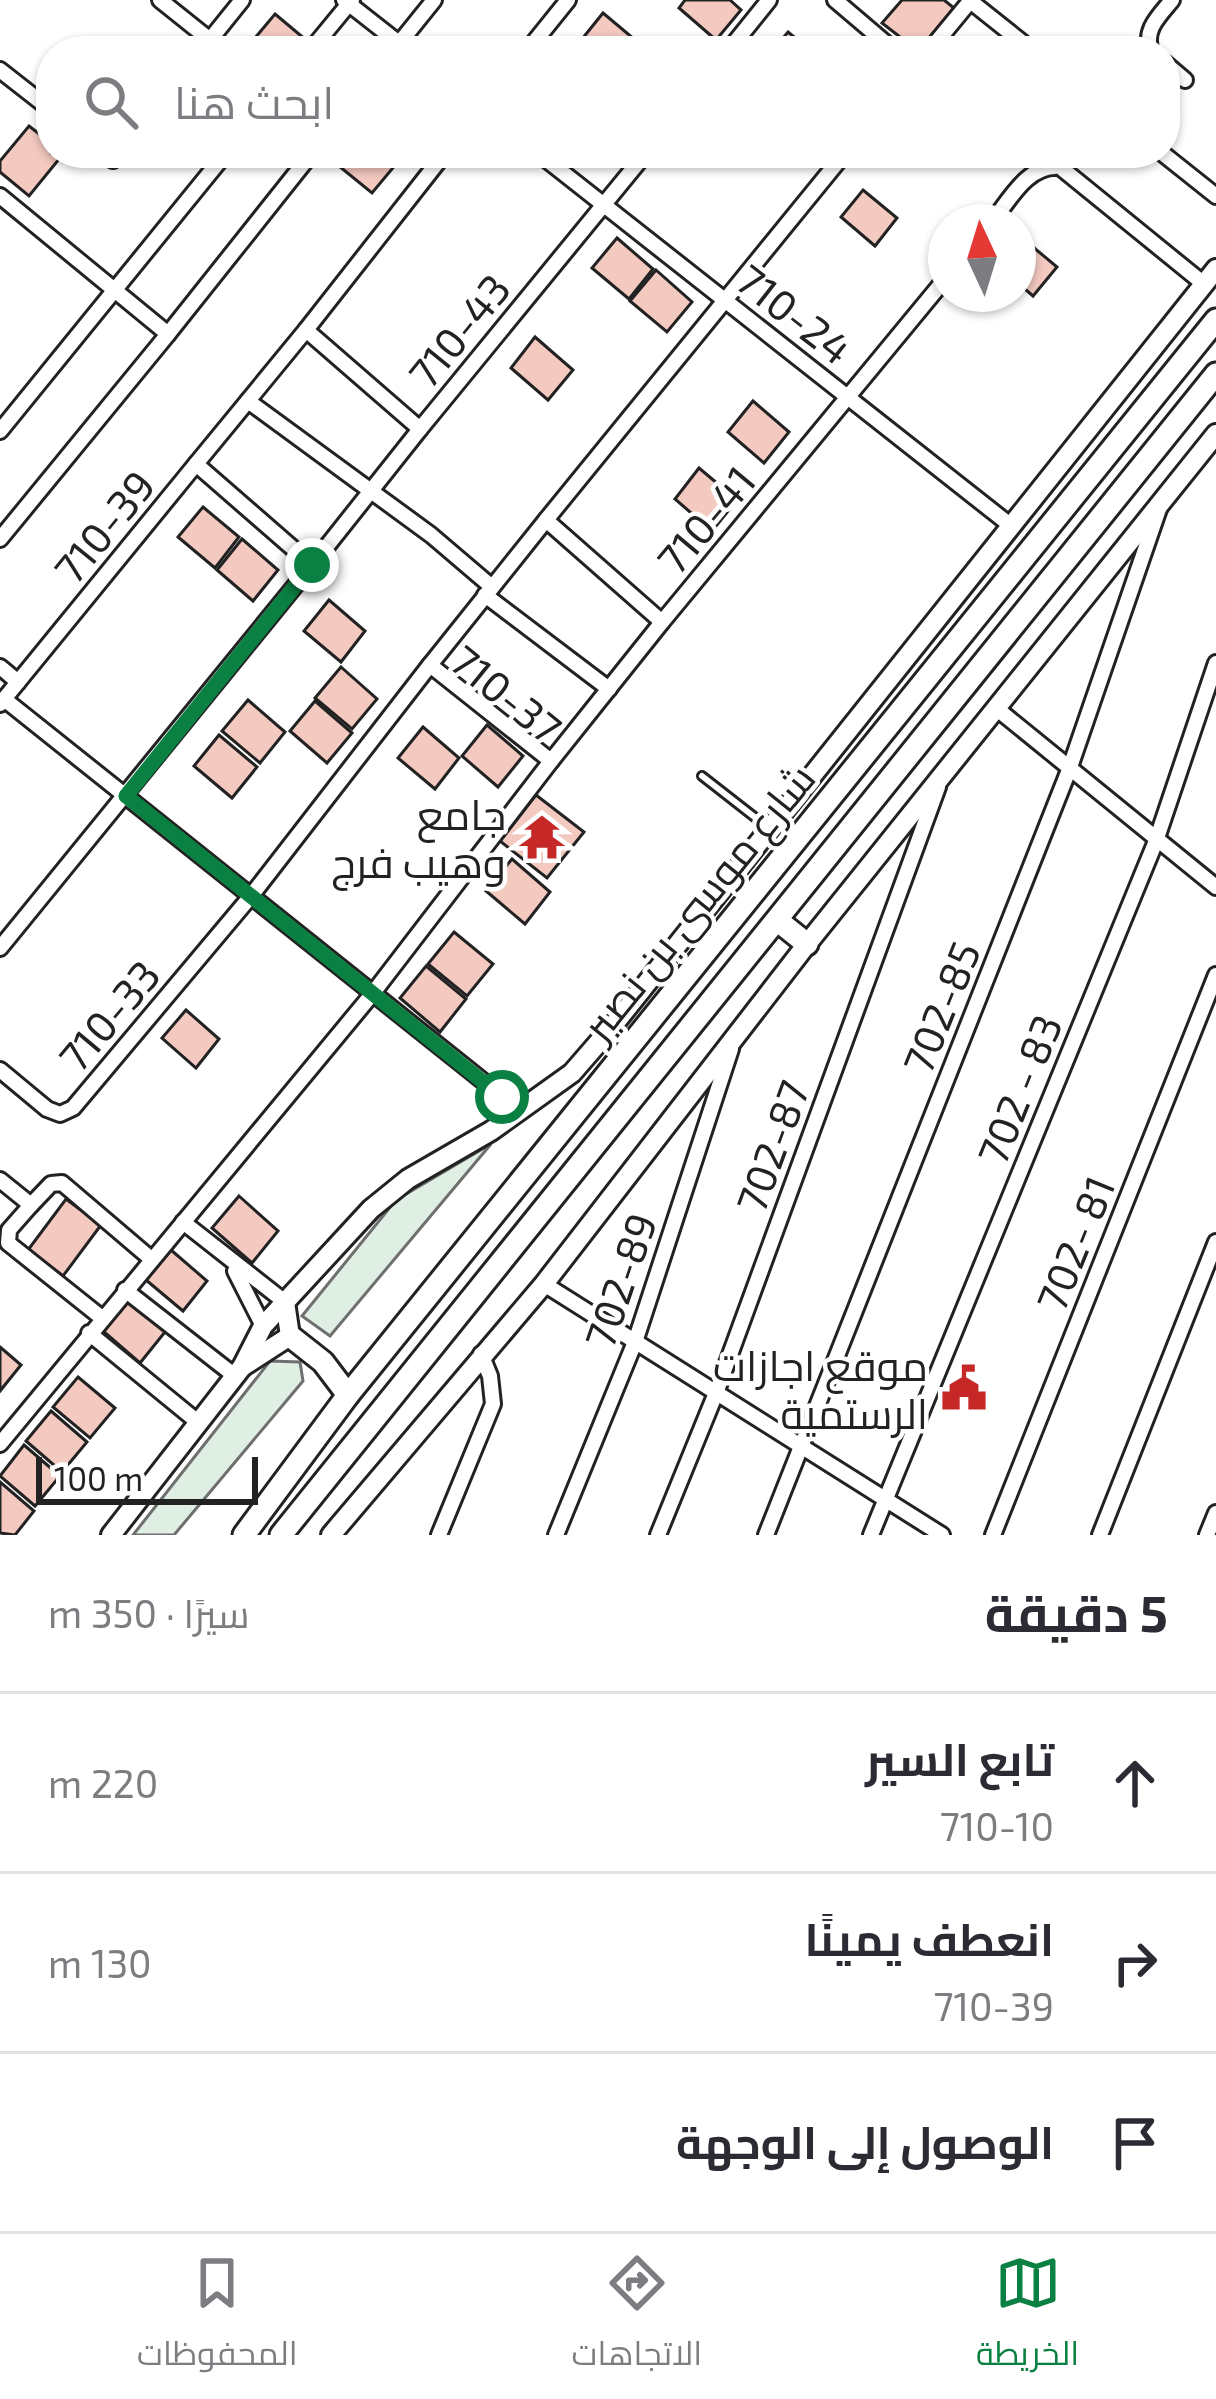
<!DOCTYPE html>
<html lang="ar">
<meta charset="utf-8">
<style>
:root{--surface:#fff;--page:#f2f2f3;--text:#2b2b33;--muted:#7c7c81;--line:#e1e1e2;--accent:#0b8043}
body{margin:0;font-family:"Exo 2",Cairo,sans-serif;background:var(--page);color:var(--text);direction:rtl}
.compass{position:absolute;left:928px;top:204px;width:108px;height:108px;border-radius:50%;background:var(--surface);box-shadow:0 3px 9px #0004;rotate:356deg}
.scale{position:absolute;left:36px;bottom:30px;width:222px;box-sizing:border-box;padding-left:12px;border:6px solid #222;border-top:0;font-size:33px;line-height:42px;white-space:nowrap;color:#222;-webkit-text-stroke:9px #fff;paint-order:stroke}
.stop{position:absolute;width:36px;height:36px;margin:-27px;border:9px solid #0b8043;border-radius:50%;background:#fff}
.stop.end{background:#0b8043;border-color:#fff;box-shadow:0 3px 12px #0008}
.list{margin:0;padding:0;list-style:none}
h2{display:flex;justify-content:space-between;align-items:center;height:156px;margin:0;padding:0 48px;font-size:51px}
h2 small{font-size:39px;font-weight:400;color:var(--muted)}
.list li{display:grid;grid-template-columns:78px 1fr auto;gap:36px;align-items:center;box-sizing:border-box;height:180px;padding:0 48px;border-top:3px solid var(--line)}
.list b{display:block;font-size:45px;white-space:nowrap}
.list p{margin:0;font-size:39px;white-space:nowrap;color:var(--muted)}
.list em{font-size:39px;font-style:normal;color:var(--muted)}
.icon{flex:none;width:66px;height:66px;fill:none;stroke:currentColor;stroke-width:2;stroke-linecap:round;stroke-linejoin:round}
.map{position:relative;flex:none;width:1216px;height:1535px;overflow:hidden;direction:ltr}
.search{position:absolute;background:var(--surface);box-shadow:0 3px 9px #0004;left:36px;right:36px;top:36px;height:132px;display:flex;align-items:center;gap:30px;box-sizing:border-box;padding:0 42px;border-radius:48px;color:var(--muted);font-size:45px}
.sheet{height:696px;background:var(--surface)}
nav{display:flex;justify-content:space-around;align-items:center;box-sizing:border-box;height:168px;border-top:3px solid var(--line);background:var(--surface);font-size:33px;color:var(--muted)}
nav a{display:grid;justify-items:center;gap:6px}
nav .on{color:var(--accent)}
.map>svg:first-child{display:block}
</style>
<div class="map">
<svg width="1216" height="1535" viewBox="0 0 1216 1535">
<rect width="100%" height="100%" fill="#fff"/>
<!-- green -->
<g fill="#e0efe3" stroke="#6f6f6f" stroke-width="3">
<polygon points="491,1144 330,1336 302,1316 396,1200"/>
<polygon points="270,1361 300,1362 303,1381 174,1535 133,1535"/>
</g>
<!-- building -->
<g fill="#f3c9c0" stroke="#222" stroke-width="3">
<polygon points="685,0 730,0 741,10 716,40 679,8"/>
<polygon points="902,0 944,0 954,8 918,51 882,23"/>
<polygon points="603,13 640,44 635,51 587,51 578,44"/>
<polygon points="275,14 312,45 307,51 258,51 250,44"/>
<polygon points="788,32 811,51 772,51"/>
<polygon points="29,126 51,143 51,153 64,153 29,196 0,172 0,161"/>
<polygon points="341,153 385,153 397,163 372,193 334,162"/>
<polygon points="863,190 897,218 875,246 841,217"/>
<polygon points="1021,237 1057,267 1033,296 1018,283 1018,241"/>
<polygon points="617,238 653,269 629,299 592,268"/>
<polygon points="656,270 692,302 667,332 630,301"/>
<polygon points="535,337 573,370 548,400 511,368"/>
<polygon points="753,401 789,432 764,463 728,432"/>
<polygon points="699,468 737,500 712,531 675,499"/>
<polygon points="203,507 239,537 215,568 178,537"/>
<polygon points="242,539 278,570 253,601 217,570"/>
<polygon points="329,600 365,631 341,662 304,631"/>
<polygon points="341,667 377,699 352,729 315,698"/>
<polygon points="248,700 285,732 260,763 222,731"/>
<polygon points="315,701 352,733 327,763 290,731"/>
<polygon points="487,725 523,756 498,787 462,756"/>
<polygon points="423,727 459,758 435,789 398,758"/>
<polygon points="219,735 257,767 232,798 194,766"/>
<polygon points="536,795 584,832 547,878 500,841"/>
<polygon points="512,859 550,892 525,924 486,891"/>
<polygon points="454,932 493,964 467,996 428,964"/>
<polygon points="426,966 466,999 440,1032 400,998"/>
<polygon points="186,1010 219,1039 196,1068 162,1038"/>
<polygon points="239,1196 278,1231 252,1263 212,1228"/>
<polygon points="66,1199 101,1225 63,1276 28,1250"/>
<polygon points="171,1250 207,1281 183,1311 146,1280"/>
<polygon points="129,1301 165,1332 140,1363 103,1331"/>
<polygon points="0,1347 21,1365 0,1391"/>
<polygon points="78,1377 115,1408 90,1438 53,1407"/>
<polygon points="51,1411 87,1442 62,1472 26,1441"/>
<polygon points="24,1445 60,1476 35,1506 0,1476"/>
<polygon points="0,1482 34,1511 15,1535 0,1533"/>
</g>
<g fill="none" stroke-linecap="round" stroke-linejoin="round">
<!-- lane casing -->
<g stroke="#222" stroke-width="12">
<polyline id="lane" points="702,776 766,826"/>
</g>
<!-- street casing -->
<g stroke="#222" stroke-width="20">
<g id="street">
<polyline points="160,0 210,40"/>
<polyline points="344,0 409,51"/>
<polyline points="835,0 895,51"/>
<polyline points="969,0 1033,51"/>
<polyline points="201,51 242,0"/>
<polyline points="310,51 352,0"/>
<polyline points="393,51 434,0"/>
<polyline points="527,51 568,0"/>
<polyline points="728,51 769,0"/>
<polyline points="929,51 971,0"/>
<path d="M1151,51C1143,30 1159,16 1172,0"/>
<polyline points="1165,63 1185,80"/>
<polyline points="0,70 51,110"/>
<polyline points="104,153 113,160 118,153"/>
<polyline points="445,153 306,330 420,429 646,153"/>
<polyline points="538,153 1010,525"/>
<polyline points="845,153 546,520 662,622 946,278"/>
<polyline points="1162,153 1216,196"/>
<polyline points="0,196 168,334 0,539"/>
<path d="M992,222C1010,199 1028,164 1060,167L1204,284"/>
<polyline points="168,334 312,153"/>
<polyline points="248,401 431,535 492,587"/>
<polyline points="0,431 226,153"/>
<polyline points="196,464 306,330"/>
<polyline points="312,565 420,429"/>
<polyline points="485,595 609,689"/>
<polyline points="430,665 546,520"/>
<polyline points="0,667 18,682"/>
<polyline points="4,699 503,1097 514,1114"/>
<polyline points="0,704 196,464 312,565 0,948"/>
<polyline points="996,708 1216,887"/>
<polyline points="551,761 662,622"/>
<polyline points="0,1070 47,1109 60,1114 73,1108 251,896 430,665 551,761 373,993 0,1444"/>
<polyline points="0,1180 31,1205 51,1184 62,1183 150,1258"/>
<polyline points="31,1205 9,1230 8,1243 102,1318"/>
<polyline points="183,1222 285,1302"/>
<polyline points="235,1271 263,1326"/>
<polyline points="544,1284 942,1535"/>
<polyline points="125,1290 235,1376"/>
<polyline points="89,1333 199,1423"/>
<polyline points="439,1535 493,1404 490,1376 481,1354"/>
<polyline points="556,1535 635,1342 731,1049"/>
<polyline points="658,1535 716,1393 938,787"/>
<polyline points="766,1535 1069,770 1159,509"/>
<polyline points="871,1535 1156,841 1216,663"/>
<polyline points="993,1535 1216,975"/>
<polyline points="1100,1535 1216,1242"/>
<polyline points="1207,1535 1216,1513"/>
</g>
</g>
<!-- secondary casing -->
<g stroke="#222" stroke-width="24">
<g id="secondary">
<polyline points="242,1367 290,1336 285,1302"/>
<polyline points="111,1535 242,1367 263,1326 371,1209 408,1179 491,1131 572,1073 611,1028 1216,269"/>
<polyline points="331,1535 544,1284 807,944 1216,434"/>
</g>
</g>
<!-- primary casing -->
<g stroke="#222" stroke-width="27">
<g id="primary">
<polyline points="777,920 807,944"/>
<polyline points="290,1336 323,1362 348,1395"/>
<polyline points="244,1535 348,1395 1216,320"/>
<polyline points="281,1535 1216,374"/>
</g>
</g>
<!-- lane -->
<use href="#lane" stroke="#fff" stroke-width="6"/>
<!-- street -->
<use href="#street" stroke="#fff" stroke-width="14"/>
<!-- secondary -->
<use href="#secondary" stroke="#fff" stroke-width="18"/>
<!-- primary -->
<use href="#primary" stroke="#fff" stroke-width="21"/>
</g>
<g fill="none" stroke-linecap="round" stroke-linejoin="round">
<!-- route -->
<polyline stroke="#0b8043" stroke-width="15" points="312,565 126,796 502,1097"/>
</g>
<!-- icons -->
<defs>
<g id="temple-bare" transform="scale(3.6)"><path d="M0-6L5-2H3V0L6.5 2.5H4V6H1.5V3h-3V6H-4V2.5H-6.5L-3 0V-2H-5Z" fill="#c62828" stroke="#fff" stroke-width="2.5" paint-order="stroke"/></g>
<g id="civic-bare" transform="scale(3.6)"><path d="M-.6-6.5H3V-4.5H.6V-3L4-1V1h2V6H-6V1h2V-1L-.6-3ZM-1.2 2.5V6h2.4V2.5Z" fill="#c62828" stroke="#fff" stroke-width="2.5" paint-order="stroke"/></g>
</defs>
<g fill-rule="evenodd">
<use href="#temple-bare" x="542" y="837"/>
<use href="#civic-bare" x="964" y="1388"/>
</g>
<g text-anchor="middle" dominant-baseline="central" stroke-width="9" stroke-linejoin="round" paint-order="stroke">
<!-- street labels -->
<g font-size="42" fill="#222" stroke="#fff">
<text transform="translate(795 313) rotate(38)">710-24</text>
<text transform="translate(458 330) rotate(-51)">710-43</text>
<text transform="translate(705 519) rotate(-50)">710-41</text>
<text transform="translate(103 526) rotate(-51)">710-39</text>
<text transform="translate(507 693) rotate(39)">710-37</text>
<text transform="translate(697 901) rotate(-51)">شارع موسى بن نصير</text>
<text transform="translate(940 1007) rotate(-68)">702-85</text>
<text transform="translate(108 1015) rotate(-50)">710-33</text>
<text transform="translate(1018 1089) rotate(-68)">702 - 83</text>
<text transform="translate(771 1146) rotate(-70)">702-87</text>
<text transform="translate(1074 1243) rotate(-68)">702- 81</text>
<text transform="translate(619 1280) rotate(-71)">702-89</text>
</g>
<!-- poi labels -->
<g font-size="42" fill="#222" stroke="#fff" text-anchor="end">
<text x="506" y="813">جامع<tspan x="506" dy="48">وهيب فرج</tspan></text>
<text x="928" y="1364">موقع اجازات<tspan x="928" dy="48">الرستمية</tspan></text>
</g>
</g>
</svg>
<svg class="compass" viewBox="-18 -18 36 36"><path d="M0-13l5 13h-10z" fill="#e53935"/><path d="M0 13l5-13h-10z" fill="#7c7c81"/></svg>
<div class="scale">100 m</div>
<div class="stop" style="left:502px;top:1097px"></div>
<div class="stop end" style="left:312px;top:565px"></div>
<div class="search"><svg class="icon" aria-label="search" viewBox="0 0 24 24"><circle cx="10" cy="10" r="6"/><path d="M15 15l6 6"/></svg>ابحث هنا</div>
</div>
<section class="sheet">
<h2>5 دقيقة<small>سيرًا · 350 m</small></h2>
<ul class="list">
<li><svg class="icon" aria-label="ahead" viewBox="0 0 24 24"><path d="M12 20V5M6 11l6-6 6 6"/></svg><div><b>تابع السير</b><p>710-10</p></div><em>220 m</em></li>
<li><svg class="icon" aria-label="right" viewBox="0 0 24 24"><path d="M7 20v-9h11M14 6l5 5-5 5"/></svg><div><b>انعطف يمينًا</b><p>710-39</p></div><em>130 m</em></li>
<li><svg class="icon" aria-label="arrive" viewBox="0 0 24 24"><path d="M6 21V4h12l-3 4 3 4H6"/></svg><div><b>الوصول إلى الوجهة</b></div></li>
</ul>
</section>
<nav>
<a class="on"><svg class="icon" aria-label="map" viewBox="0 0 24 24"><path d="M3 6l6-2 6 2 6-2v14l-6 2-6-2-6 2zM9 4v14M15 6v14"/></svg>الخريطة</a>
<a><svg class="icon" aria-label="directions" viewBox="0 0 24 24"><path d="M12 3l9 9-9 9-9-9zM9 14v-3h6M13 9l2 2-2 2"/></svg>الاتجاهات</a>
<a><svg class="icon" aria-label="saved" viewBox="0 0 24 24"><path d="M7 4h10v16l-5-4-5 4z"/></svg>المحفوظات</a>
</nav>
